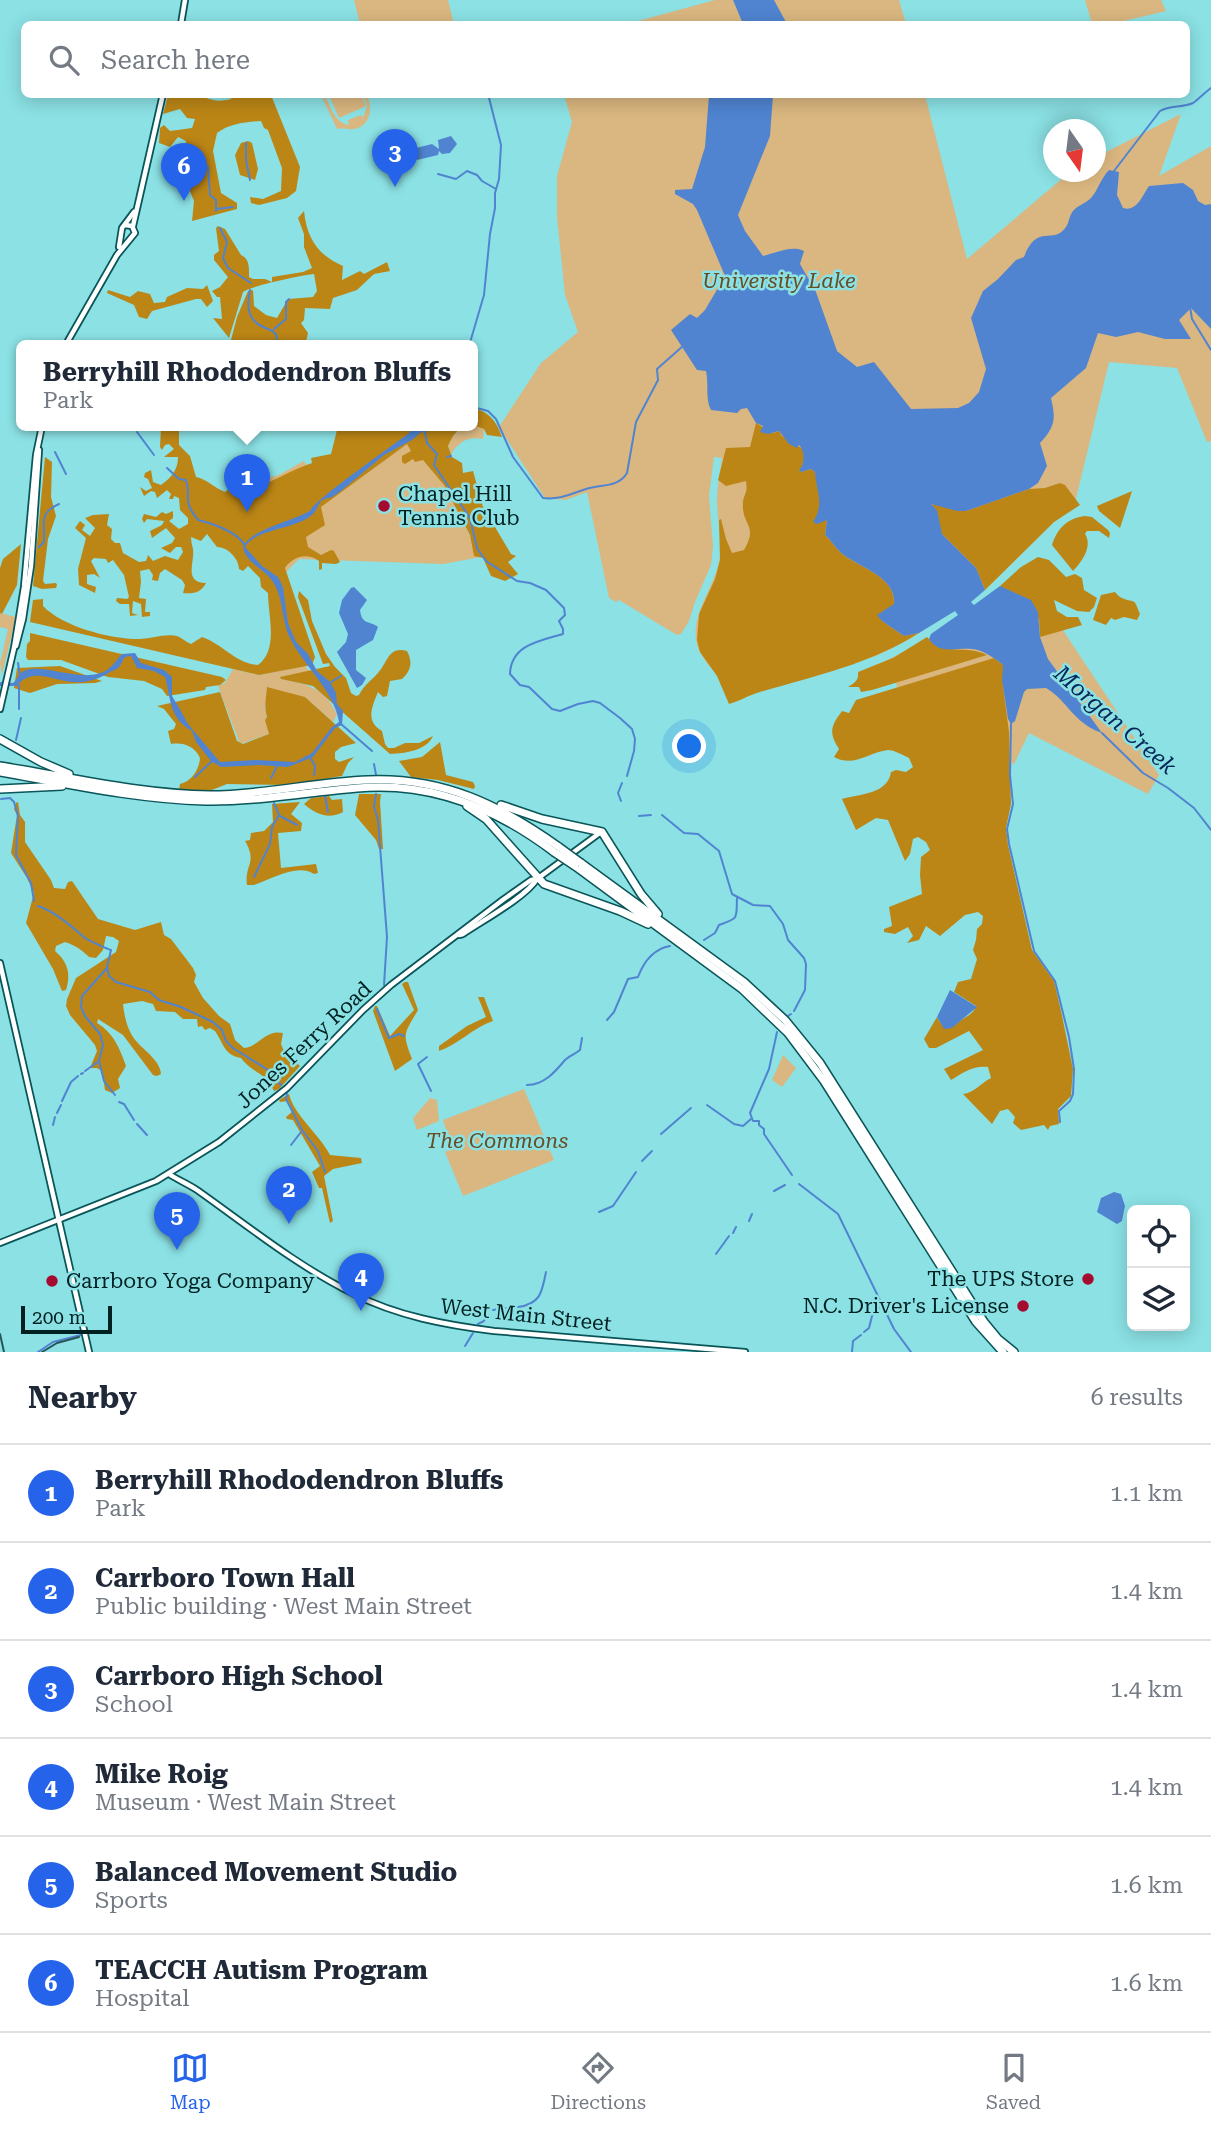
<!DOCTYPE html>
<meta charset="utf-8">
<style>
:root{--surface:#fff;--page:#f6f6f7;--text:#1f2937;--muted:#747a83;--line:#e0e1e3;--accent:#2563eb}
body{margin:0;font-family:"Roboto Serif",serif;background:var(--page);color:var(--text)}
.controls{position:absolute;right:21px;bottom:21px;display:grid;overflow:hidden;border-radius:10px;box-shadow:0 4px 18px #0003}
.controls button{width:63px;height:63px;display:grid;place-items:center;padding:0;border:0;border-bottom:2px solid var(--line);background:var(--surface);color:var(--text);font:35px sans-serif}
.compass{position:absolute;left:1043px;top:119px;width:63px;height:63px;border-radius:50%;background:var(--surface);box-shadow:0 4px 18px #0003;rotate:166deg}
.scale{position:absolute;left:21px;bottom:18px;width:91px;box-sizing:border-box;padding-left:7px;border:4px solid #002122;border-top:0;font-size:19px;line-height:24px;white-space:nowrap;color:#002122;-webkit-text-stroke:5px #8be1e4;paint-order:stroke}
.you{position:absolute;left:690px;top:747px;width:24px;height:24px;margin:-18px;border:5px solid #fff;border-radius:50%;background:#1a73e8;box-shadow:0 0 0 10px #1a73e833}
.badge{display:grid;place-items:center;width:46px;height:46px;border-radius:50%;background:var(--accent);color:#fff;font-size:23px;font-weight:700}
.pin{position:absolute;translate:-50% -58px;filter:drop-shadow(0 2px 4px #0008)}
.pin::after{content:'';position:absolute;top:37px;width:24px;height:21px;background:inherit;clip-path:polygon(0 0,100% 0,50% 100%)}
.popup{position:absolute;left:16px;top:340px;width:462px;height:91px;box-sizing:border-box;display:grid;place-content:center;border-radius:10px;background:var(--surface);filter:drop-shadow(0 2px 5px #0005);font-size:23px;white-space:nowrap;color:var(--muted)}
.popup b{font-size:26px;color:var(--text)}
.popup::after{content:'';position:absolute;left:50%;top:100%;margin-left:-14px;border:14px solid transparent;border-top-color:var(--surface)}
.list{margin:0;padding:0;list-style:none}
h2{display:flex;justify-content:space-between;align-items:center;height:91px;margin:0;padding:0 28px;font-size:30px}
h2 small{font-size:23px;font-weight:400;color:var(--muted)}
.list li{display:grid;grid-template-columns:46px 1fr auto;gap:21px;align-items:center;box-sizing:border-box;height:98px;padding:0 28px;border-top:2px solid var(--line)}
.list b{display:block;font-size:26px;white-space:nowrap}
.list p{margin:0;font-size:23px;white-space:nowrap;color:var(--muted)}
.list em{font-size:23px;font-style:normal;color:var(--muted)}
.icon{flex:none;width:38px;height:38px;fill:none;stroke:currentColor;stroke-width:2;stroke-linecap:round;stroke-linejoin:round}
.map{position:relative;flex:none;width:1211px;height:1352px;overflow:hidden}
.search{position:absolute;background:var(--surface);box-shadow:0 4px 18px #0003;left:21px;right:21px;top:21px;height:77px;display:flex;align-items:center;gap:18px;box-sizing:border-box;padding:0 24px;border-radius:10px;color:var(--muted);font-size:26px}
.sheet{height:679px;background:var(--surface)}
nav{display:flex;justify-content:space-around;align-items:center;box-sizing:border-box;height:98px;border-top:2px solid var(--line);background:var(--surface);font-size:19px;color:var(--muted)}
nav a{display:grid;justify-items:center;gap:4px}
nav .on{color:var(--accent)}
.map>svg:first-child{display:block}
</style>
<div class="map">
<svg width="1211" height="1352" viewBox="0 0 1211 1352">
<rect width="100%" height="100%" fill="#8be1e4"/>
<!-- green -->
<g fill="#dab780">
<polygon points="354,0 448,0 454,24 360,24"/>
<polygon points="715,0 899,0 906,24 627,24"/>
<polygon points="1085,0 1161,0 1166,11 1111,24 1092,24"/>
<path d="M321,95H325C331,108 334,122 349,125L348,120L361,115L363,118L367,106L363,95H367C373,108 371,126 354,129C346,130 343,127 337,129Z"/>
<polygon points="329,95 361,95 366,106 339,118"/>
<path d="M564,95H925L967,259L1070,172H1096V157L1181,114L1159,176L1211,146V441L1207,442L1177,368L1109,362L1074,507L1054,522L985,590L908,640L874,657L849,620L717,675C710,667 702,658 698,648C687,615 717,587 720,555C722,537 717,520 717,501C717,487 720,473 722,458L714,457L709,496L713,546L711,565L695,602L689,621L681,634L677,635L619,600L616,602L609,598L587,492L566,500L545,498L499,427L541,363L578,332L565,295L557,217V176L572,122Z"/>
<path d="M476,425L484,429L483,439C467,436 459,442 451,454L448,446C455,430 462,428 476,425Z"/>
<polygon points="414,427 481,557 443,564 299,559 274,584 236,498 265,490 262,478 277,476 304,461 326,497"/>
<path d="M1021,567L1159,775L1148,794L1029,733L1014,764L1006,762L937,844L894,675L862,671C919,648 979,610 1021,567Z"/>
<polygon points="0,613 16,617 2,675 0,663 8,629 0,627"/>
<path d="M305,666L309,671L281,677V679C309,685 323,687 337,714L333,722L305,697L267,689V700L265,707L269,734L240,744L218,686L225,683L233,669L259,675Z"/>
<polygon points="783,1055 796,1068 782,1087 772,1080"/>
<polygon points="524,1089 554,1160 463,1196 445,1152 452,1149 443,1120"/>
<polygon points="430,1098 437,1100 439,1121 417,1130 413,1118"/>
</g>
<!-- forest -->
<g fill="#bc8616">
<path d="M168,95C176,95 189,92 197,95C211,99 215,103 231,99L232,95H271L300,167L296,191L287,198L259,205L251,203L250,197L263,199L281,191L282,168L268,130L264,128L261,121C245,122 229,124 217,133L213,151L221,193L237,203V209L192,221L194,201L190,191L187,166L183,161L186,141L178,137L170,147L159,143L160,128L164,125L170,131L192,128L195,119L187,118L180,109L163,114Z"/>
<polygon points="248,141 252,143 258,169 255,180 240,175 235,155 241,143"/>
<path d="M304,211C307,239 318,255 343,266L342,280L360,271L364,274L387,262L390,271L374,274L357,290L333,298L330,309L305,308L304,320L301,323L308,333L305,346H236L231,340L237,317L248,291L253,290L254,306L266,315L277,318L288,299L313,297L317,291L314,274C303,275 250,286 243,292L229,338L213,318L222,319L220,297H217L212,291L220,287L228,277L214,260V255L219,251L216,228L218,226L225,229L241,255C250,259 249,268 249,277L253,279H265L272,282V277L303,272L312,268L304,247V234L298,218Z"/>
<polygon points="207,285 213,301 207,307 201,299 196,299 152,311 147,319 139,317 134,305 107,293 108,290 130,297 138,291 150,294 154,303 165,302 167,297 187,288 203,289"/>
<path d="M473,408C489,412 496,420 502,437L487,435L484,429L473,425Z"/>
<path d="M756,423L773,433L779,431L782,436L803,449L804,458L801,472L811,469L815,472L821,503L817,517L827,520L825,535C831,540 834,546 840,552C856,567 896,575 894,604L882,621L904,636L919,633C870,664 815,676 760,692C749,695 740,701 729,704L717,676L700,652L697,640L699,614L715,579L720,560L719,520L721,519L726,539L732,553L744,550C759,524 741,526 743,502C744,493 748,494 746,481L726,486L718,480L726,448L750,447Z"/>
<path d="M165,426H179V445L190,456L196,477C207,479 214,488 225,492L233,485L242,492C267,486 288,471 312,463L311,458L331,454L338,426H465C456,430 452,437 448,446L452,457L462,463L463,473L473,471L483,507L511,554L516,556L508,562L518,574L505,581L491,576L483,558L474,556L470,535L444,485L423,460L415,462L413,459L405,464L402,462V456L411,451L407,444L321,507L325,525L306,537L308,547L321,555L331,550L334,551L340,562L336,564L322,563V569L319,570V561C306,552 293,557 285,568L315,657L312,665L259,675L30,622L33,600L43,599V606C62,626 107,638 134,639C147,640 165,633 177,636C182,638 186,642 191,644L202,637C223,644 236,664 258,665C279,650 268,615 268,593L261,587L260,578L248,566L243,571L239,569C239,559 228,547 217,547L207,534L201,541L191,537C191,541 192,545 193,549C195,563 183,582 206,583C201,593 193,594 183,593L185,585L182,580L165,569L160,573L158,581L152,580L153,575L149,569L140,571L141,582L139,598L146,599L145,612H150V616L142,617L141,604L133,601L132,613L138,615L130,616L129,604H120L116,601L117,598L127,599L129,597L124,575L113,560L108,563L106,559L94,558L91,561L100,578L94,574L87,575V584L96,587L95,593L79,585L78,569L86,538L75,528L80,521L85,525L82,530L90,536L95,528L85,518L93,515L109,514L107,525L112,529L111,539L115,543H120L123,553L139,562L146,561L148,555L153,561L165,556L178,560L183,552L181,547H176L170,553L161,548L172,543L175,538L166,528L152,538L150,531L162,525L164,521L147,519L144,523L142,519L144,514L156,517L162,512L166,514L173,511V518L169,521L179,529L188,524V518L180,510L179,498L174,496L173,499H169L171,494L167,490L157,498L155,492L151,491L144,496L140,487L146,491L152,488L148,479L144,477L145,473L151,470L153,482L161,485C171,478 178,470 178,457H164L174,449L169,444L165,445L162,450L160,447L161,427Z"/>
<polygon points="45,457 52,462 51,497 56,516 48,539 43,581 45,584 56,583 57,585 56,588 42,589 33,586"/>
<polygon points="1060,483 1065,485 1080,505 1054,522 985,590 976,568 942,534 931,504 966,511 1029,489 1045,488"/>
<polygon points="1132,491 1120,528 1099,511 1097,506"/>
<path d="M1085,516L1092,517L1108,530L1110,533L1109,538L1099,531H1087L1085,534C1093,546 1082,562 1073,571L1052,545C1057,529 1067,518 1085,516Z"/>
<polygon points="21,544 17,585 2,614 0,613 0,568 3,559"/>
<polygon points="1038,557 1049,560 1066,577 1075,574 1082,578 1084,590 1097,598 1094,607 1089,612 1077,611 1054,600 1057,611 1067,617 1078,617 1082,625 1040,637 1039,619 1000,586 1021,567"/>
<path d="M299,591L308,600L312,621L326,654L335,667L346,678L351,693L356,696L359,695C364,685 371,681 378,673C388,662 388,646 407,651C413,662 411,671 402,679L390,681L387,696L383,697L378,692C372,707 365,721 382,731L385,744L388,748H394L405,743H419L433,736C426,751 406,753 390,754L313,686L281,679L280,677L330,666L329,663L323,664L298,597Z"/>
<path d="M1115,592C1117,594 1119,597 1122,598C1136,604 1133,596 1140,614L1137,620L1124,617L1115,620L1111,618L1106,625L1093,620L1101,595Z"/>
<polygon points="30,633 222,677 226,680 220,685 206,687 205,690 167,696 162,689 144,681 108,677 61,660 28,660 26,657 27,644 30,641"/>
<path d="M927,637C943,657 966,644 987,655L872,690L861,692L859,687H848C855,683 859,680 858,672L893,658Z"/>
<path d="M994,658L1003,665V686L1009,732L1011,804L1006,828L1008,845L1032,950L1054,981L1061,1011L1073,1069L1071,1096L1058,1109L1059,1124L1050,1126L1048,1130L1044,1125L1021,1130L1013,1123L1015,1117L1008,1109L1000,1111L992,1124L963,1094C974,1093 981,1083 991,1078L988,1067C973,1065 963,1073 951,1080L944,1069L983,1050L969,1031L936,1048H929L924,1039L937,1017C943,1029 949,1030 959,1022C966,1016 973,1015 976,1006L954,992L958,982L971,979L977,959L973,950L976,940L977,929L982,924L983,916L978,912L965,915L940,936L926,926L919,940L907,943L913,936L908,927L895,934L884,932V929L892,926L889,907L922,894L920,875L921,857L930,850L926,842L918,837L913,839L910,854L905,861L888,820L876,818L856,830L842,799C860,794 888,794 891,772L896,770L906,772L913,767L909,758C903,755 894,750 888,750C869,752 854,768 834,757L839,749C829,733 830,727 842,711L849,713L856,700Z"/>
<polygon points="60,666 102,681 95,683 57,684 30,693 14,688 17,668"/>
<path d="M267,687L305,697L356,743L341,747L335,752V759L339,762L354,757L348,763L342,776L289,785L227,784L212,790H179L180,784C192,781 199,770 200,758C195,746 183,742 171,744L168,731L174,729L176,724L164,709L157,706L220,692L237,741L243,744L269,734L265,720L267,717C264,707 266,698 267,687Z"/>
<polygon points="440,742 446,775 473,782 475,786 474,789 438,780 411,777 399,761 422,757"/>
<polygon points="359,794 381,794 380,802 383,849 379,849 376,840 355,815"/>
<path d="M329,796L332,800L342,799L343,812C328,820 316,814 304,804L311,798Z"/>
<path d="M18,802L20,815L25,822V842L51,880L54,888L65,889L68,882L72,881L98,919L135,930L161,922L164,935L171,939L193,968L196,975L194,982L203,998L219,1016L230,1024L235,1040L244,1048C259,1047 265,1029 283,1033L281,1044L283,1049L300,1066L279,1089L274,1091C266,1072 252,1073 241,1058C224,1055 224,1044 215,1031L210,1028L205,1030L202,1026L198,1027L197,1019H183L175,1012L156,1011L153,1004L142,1001L123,1004C124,1015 127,1028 133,1037C142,1050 160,1059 161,1074L157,1076L153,1075L123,1035L98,1019L97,1023C113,1032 120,1049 126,1066L118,1079L120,1088L112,1093L105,1090L102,1071L97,1068H90L97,1051L95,1045L70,1015L66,1006L67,999L76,978L116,952L119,941L113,937L106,936L103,950L96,958L89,957C82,950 75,945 65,942L56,946L55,951C68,962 71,974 66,990L62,991L53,969L26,923L34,893L27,878L11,853L17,815L14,809L16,803Z"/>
<path d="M300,802L291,814L302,823L301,831L278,833L281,868L316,864L318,873L314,874C297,863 272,879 254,885H247C244,865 258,863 245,841L250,840L251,833L264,831L273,822L272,804Z"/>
<path d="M405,982H408L418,1010C404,1034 402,1033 412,1059L395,1071L373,1011L375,1006H377L390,1036L414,1010L402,984Z"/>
<path d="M478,997H484L493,1021C474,1027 459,1044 439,1051V1046L467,1026L486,1017Z"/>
<path d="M289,1094C294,1115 319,1134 330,1155L361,1158L362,1163L333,1169L324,1176L333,1221L330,1223L322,1188H319L312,1172L320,1166L293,1120L287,1119L286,1117L293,1111L288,1101L280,1102L279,1100Z"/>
</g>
<!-- water -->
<g fill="#5084d1">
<polygon points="733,0 774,0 787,24 743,24"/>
<path d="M709,95H773L770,136L738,215L745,231L763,256C776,253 792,245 804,251L800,264L816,292L837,351L857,367L874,362L911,409L958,408L969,403L979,392L986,369L971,318L983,291L998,279L1016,260L1024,257C1037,222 1053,246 1066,227C1069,223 1069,216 1073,211C1077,206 1086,203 1091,198C1098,190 1101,178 1109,170L1119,172L1117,195L1123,208C1137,212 1142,196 1149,186L1183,183L1193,190L1198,201L1205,205L1211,204V329L1191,308L1179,320L1191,339H1165L1138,332L1116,337L1098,333L1086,368L1051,398C1056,419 1055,427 1040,443L1047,466L1038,483L1029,489L966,511H957L931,504L937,510L942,534L976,568L985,590L971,602L974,605L1000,586L1031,600L1038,612L1040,637L1048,659L1102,733C1073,723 1068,701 1046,688L1027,689L1024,692L1015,721L1011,724L1008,719L1002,680L1003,665C996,659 987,653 978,650C961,645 940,657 929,639L931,634L958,615L955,611L919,633L904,636L882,621L877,615L894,604C897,576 855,566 840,552C834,546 831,540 825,535L827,520L817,524L813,522C825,504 816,491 815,472L811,469L801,472L799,470C805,464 805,451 799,445L797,448L789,444L779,431L768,434L760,432L763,426L756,423L747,408L741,409L737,413L711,410C705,399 709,384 706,371L697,370L671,330L690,314L697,318L705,310L725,276L697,210L693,204L675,194V190L692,189L705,147Z"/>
<polygon points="451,136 457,144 450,153 442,154 439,151 438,155 417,160 412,149 432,144 439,149 438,140"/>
<path d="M414,426H433L429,431L420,433L412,440L384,455L341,491L332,497L322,500C319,503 316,511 313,514C296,530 256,528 245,547L262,566L278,577L283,587L288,623L296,642L308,654L317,671L330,682L336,693L337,704L343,711L342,725L335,728L313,757L288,767L259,765L221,767L211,761L196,742L192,731C169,718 171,699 165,677L154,671L137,668L131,656L125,657C122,660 122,664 119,667C118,669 112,671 110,672C99,679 87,683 74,682C52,681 34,666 16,686H0V682L13,683C16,681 17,677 20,674C36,658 81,686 107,670C113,666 117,659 122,654L135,653L141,663L164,670L172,677V696L178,706L188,724L220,762L256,760L295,762L312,753L332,727L339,722C335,692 303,665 290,638C281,620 284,599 273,582C265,569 244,562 243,546C255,528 290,522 310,511C313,501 393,445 408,434Z"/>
<path d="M354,587L367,600L360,610C362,626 370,620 378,627L373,640L356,650V670L366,678L362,685L357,688L337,652L346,642L348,634L339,613L342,600L351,588Z"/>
<polygon points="950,990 977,1007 952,1028 944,1029 937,1017"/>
<polygon points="1114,1192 1121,1194 1125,1206 1122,1221 1117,1224 1097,1212 1101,1198"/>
</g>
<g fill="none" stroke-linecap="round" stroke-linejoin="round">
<!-- stream -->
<g stroke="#5084d1" stroke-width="2">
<polyline points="246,143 246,160 250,180"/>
<polyline points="208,167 210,195 216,200 216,211"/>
<path d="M1114,171L1160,111C1170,105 1182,108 1193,103C1199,99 1205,92 1211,88"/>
<polyline points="438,174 456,179 467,171 477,175 482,181 496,189"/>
<polyline points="217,209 233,207"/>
<polyline points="220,228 227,242 223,258 228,268 251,283"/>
<path d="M250,290C247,303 247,319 261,326C267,329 271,329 276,334L277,341L282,346"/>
<polyline points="1190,307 1192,319 1211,350"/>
<polyline points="274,329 286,319 286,302 289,299"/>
<polyline points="288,346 293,343 295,346"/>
<polyline points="469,346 484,295 490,234 495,208 495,193 499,179 501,145 488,94"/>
<path d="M473,407L488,411L496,419L513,457L543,498C560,500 570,494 586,489C601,484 618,488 627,473L636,422L658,380L657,369L683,346"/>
<polyline points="137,432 154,455"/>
<path d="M425,432L427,443L437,454L434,465L470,518L477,548L486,561L517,581L530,583L546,590L564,608L565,615L559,621L563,629V634C539,641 511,645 510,674L520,685L529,687L552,709L560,711L578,704L593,701L600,703L620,718L632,729L635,739L634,751L627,776"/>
<polyline points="55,452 66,474"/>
<polyline points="447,457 451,456"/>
<path d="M167,468L179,479L186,480C192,500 181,498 198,520C214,524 235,531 244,544"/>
<path d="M39,547L44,542C45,524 38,513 59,504"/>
<polyline points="18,663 20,676"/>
<polyline points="329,683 341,676"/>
<polyline points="16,684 19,685 19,709"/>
<polyline points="341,724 372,751"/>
<polyline points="1011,724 1010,775 1013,804 1007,829 1009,844 1034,951 1055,981 1069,1037 1074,1069 1073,1094 1070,1101 1059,1111 1060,1122"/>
<polyline points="1102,733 1143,773 1168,788 1194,808 1211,830"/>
<polyline points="16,740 21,718"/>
<polyline points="310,757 315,766 314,775"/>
<polyline points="374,764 376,775"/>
<polyline points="195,777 212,761"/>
<polyline points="271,778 278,764"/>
<polyline points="376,794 374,807 378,820 387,937 384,985"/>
<polyline points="325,796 328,812"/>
<polyline points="1,799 10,798 14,802 18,816 16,855 31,883 34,901"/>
<polyline points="621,801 618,793 622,783"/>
<polyline points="662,815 684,833 698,834 719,851 732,894 753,905 770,906 783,924 788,940 804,958 806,964 805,990 794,1011"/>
<polyline points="280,816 297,825"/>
<polyline points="639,816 651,815"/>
<polyline points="254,877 270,844 272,827 279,815 274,803"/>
<path d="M38,906C56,912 72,927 85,938C88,940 107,949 111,950L107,967L109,976L116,982L150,992L159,1000L181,1007L213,1022L222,1030L226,1041L233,1048L268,1070L281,1085"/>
<path d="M704,940L715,933L719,925C740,918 736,918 737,898"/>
<polyline points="107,968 82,996 81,1007 85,1016 100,1034 103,1045 99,1061 104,1081 115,1095"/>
<polyline points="377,1009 389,1038 399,1034 404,1036"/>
<polyline points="788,1016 791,1014"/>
<path d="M607,1020L614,1012L628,979L638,977C644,961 653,949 670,946"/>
<polyline points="777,1032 769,1069 750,1113 753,1121 759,1121 759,1125 764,1129 764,1134 792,1175"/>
<polyline points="427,1057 418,1064 431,1091"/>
<polyline points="85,1071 99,1061"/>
<polyline points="81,1074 83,1073"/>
<path d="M527,1085C544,1085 555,1072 565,1060C569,1056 575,1054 580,1050L582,1038"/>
<polyline points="287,1094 286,1099 302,1130 318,1151 325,1172"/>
<polyline points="62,1101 71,1082 78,1076"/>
<polyline points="119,1102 124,1104 134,1120"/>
<polyline points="707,1105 734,1124 743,1126 751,1119"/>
<polyline points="57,1113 61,1105"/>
<polyline points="137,1124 147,1135"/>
<polyline points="53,1125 55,1117"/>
<polyline points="661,1134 691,1108"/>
<polyline points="291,1145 301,1132"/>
<polyline points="642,1161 652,1151"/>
<polyline points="799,1184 838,1214 894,1329 911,1352"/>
<polyline points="774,1191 785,1185"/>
<polyline points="599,1212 613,1206 636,1172"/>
<polyline points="749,1221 752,1214"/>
<polyline points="733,1233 736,1227"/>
<polyline points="716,1254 729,1236"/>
<path d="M518,1307C540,1304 542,1293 546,1272"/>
<polyline points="493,1310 513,1307"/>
<polyline points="478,1324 484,1321 486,1315"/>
<polyline points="864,1332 869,1328 872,1316 881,1305"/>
<polyline points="465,1346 473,1333"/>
<polyline points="38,1352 53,1342 81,1335"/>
<polyline points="852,1352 853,1341 861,1335"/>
</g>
<!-- secondary casing -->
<g stroke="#095558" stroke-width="8">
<g id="secondary">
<polyline points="181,24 185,0"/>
<polyline points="133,226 163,94"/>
<polyline points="119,247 122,228 134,212"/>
<polyline points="65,346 117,255 135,233 132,226 125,225"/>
<polyline points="16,646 23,619 31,566 39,450"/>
<polyline points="0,709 14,648 24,587 36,455 42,426"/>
<path d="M459,935L463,934C482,921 526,897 537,879L601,832"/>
<polyline points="0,963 89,1352"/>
<path d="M169,1174C178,1180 188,1184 197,1190C248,1226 297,1266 354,1294C397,1316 446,1325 494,1331L745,1352"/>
<polyline points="0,1243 156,1181 219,1142 287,1088 363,1010 391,985 504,899 531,880 537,879"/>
</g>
</g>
<!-- highway casing -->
<g stroke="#095558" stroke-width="10">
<g id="highway">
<polyline points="0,739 41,762 69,774"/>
<path d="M0,766C69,777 140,794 210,795C264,795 315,782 368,780C443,777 500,805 559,847"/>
<path d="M0,772C68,784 136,799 205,801C256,802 306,792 357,788C431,781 496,808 554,852"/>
<polyline points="0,789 62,786"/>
<polyline points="501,805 542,819 602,832 641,894 658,914"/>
<polyline points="467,806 486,819 544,884 620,911 648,924"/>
<polyline points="581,863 744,982 785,1020 820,1063 984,1322 998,1339 1014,1352"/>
<polyline points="575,866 742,989 788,1033 824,1081 976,1322 1003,1352"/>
</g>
</g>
<!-- secondary -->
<use href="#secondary" stroke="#fff" stroke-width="4.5"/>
<!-- highway -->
<use href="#highway" stroke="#fff" stroke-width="7"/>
<!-- rail -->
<g stroke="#265657" stroke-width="2">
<polyline points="0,1334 4,1352"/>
<polyline points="42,1352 57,1343 79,1337"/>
</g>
<!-- highway-bridge casing -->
<g stroke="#095558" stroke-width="10" stroke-linecap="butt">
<g id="highway-bridge">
<polyline points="559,847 581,863"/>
<polyline points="554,852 575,866"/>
</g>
</g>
<!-- highway-bridge -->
<use href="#highway-bridge" stroke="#fff" stroke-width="7"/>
</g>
<!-- markers -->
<g fill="#a50a2f" stroke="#8be1e4" stroke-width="2.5">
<circle cx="384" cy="506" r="7"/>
<circle cx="1088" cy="1279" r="7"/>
<circle cx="52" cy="1281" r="7"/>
<circle cx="1023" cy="1306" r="7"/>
</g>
<g text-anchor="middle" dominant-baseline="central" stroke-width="5" stroke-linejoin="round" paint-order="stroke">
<!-- park labels -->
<g font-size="21" font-style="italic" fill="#664e26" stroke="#8be1e4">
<text x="779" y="281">University Lake</text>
<text x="497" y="1141">The Commons</text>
</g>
<!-- poi labels -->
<g font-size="21" fill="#002122" stroke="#8be1e4" text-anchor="start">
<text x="398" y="494">Chapel Hill<tspan x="398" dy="24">Tennis Club</tspan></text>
<text x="1074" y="1279" text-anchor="end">The UPS Store</text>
<text x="66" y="1281">Carrboro Yoga Company</text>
<text x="1009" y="1306" text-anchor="end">N.C. Driver's License</text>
</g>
<!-- street labels -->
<g font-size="21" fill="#002122" stroke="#8be1e4">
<text transform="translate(304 1045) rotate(-43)">Jones Ferry Road</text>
<text transform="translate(526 1315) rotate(6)">West Main Street</text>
</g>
<!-- water labels -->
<g font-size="23" font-style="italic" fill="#052758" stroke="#8be1e4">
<text transform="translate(1115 720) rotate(41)">Morgan Creek</text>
</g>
</g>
</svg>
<div class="controls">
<button><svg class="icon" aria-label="locate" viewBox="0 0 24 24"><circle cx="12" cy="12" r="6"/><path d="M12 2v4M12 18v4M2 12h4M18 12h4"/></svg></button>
<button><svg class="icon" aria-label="layers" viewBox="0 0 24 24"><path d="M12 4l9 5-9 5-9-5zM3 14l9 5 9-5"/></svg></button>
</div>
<svg class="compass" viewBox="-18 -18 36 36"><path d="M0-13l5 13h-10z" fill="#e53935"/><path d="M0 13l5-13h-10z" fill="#747a83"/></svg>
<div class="scale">200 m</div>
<div class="you"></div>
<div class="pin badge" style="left:247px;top:512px">1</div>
<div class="popup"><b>Berryhill Rhododendron Bluffs</b>Park</div>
<div class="pin badge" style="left:289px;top:1224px">2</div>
<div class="pin badge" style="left:395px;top:187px">3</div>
<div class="pin badge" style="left:361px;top:1311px">4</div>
<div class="pin badge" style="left:177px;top:1250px">5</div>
<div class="pin badge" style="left:184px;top:201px">6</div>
<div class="search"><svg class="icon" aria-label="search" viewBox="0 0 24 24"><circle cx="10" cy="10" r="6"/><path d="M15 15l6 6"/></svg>Search here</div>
</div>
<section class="sheet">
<h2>Nearby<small>6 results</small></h2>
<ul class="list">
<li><span class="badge">1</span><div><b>Berryhill Rhododendron Bluffs</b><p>Park</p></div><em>1.1 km</em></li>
<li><span class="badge">2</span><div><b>Carrboro Town Hall</b><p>Public building · West Main Street</p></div><em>1.4 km</em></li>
<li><span class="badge">3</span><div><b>Carrboro High School</b><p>School</p></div><em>1.4 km</em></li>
<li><span class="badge">4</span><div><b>Mike Roig</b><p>Museum · West Main Street</p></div><em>1.4 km</em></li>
<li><span class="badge">5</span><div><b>Balanced Movement Studio</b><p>Sports</p></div><em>1.6 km</em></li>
<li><span class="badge">6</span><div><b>TEACCH Autism Program</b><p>Hospital</p></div><em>1.6 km</em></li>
</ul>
</section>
<nav>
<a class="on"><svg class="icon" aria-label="map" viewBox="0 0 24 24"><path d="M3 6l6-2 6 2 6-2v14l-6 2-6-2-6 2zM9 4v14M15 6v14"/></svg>Map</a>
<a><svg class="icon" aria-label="directions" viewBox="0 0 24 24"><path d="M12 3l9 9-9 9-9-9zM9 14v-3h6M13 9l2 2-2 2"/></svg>Directions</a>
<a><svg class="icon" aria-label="saved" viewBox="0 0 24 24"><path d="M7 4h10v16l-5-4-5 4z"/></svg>Saved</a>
</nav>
